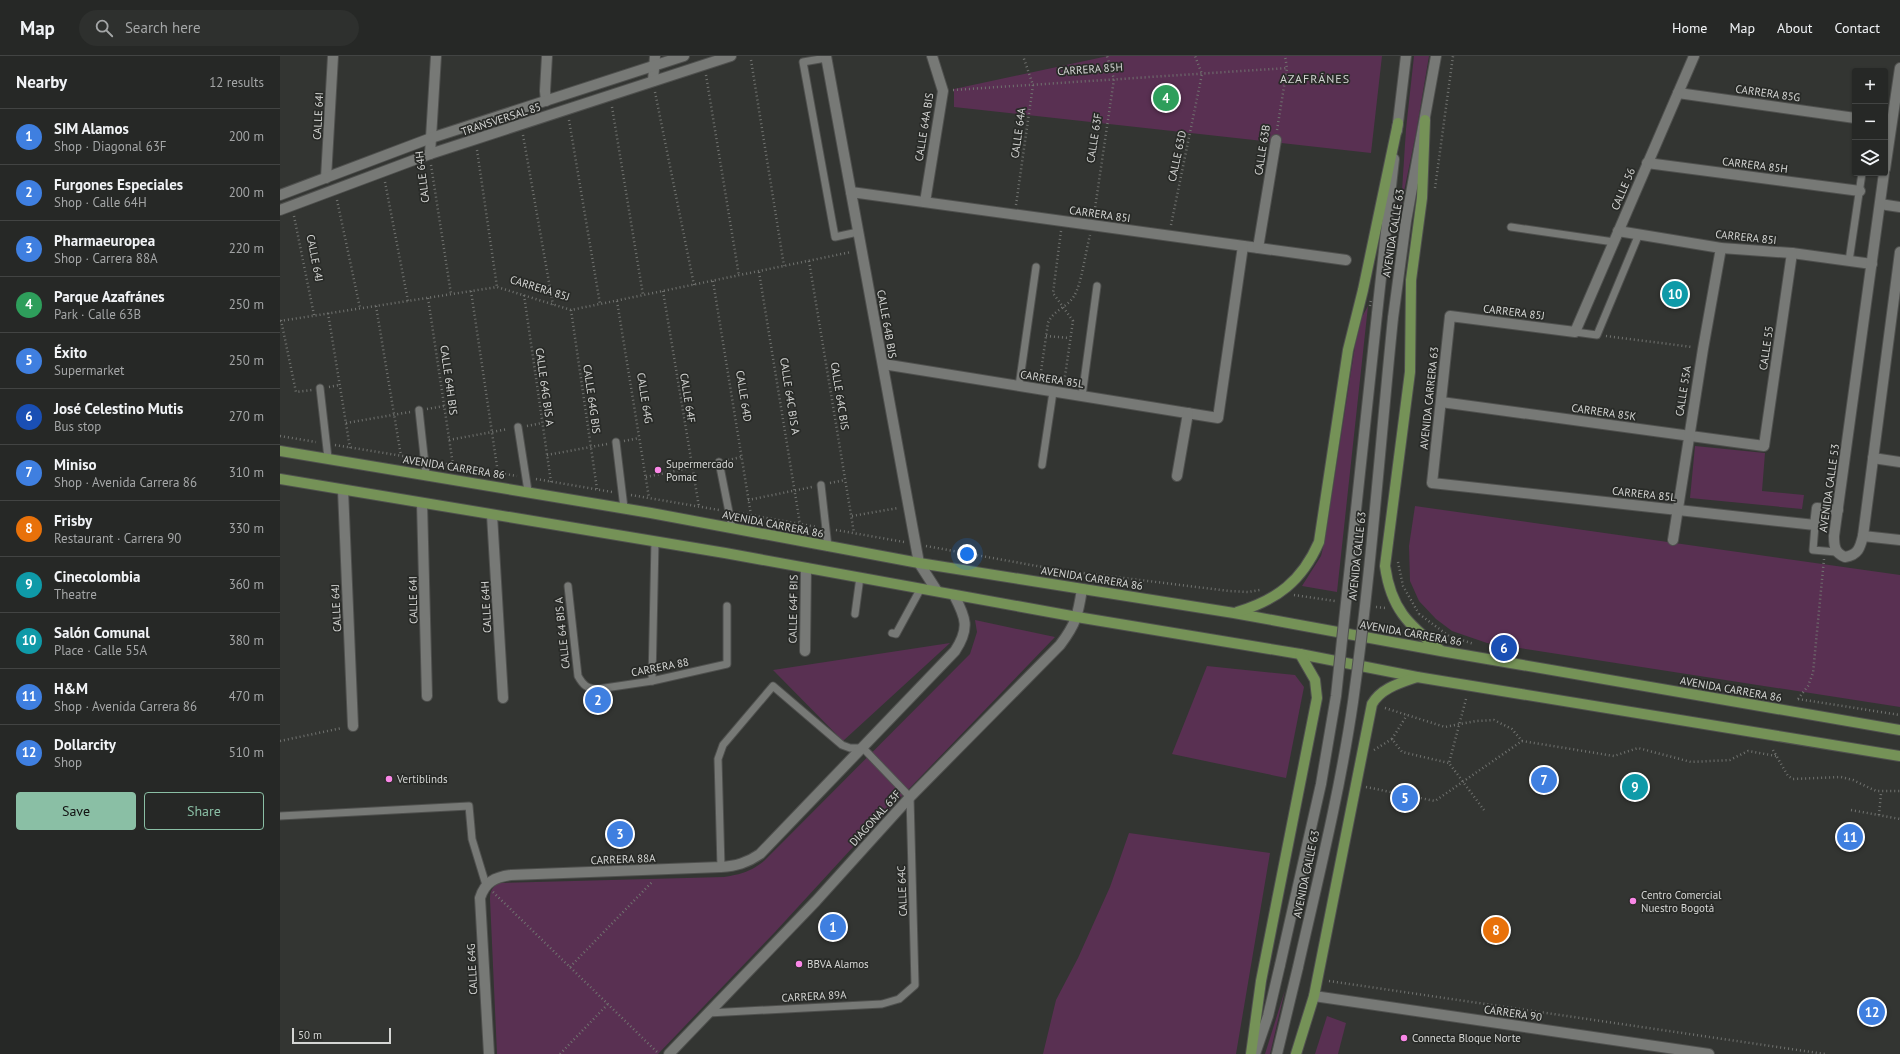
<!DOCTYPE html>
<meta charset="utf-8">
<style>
:root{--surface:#262826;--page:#2e302e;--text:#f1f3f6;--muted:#a4a6a7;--line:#424443;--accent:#8abfa5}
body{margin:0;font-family:"PT Sans",sans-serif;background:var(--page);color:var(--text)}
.controls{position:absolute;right:12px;top:12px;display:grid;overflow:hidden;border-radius:4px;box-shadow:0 1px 3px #0004}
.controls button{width:36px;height:36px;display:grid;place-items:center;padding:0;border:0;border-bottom:1px solid var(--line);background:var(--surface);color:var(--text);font:20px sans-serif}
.scale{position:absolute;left:12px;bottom:10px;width:99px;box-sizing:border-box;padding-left:4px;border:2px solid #d5d6d4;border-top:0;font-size:11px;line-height:14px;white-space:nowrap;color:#d5d6d4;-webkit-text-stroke:3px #292b28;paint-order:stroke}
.you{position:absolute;left:687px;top:498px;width:14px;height:14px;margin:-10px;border:3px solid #fff;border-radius:50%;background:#1a73e8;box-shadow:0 0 0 6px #1a73e833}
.badge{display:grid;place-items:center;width:26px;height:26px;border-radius:50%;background:var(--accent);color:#fff;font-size:13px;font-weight:700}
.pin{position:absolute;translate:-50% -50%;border:2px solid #fff;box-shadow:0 1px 4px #0006}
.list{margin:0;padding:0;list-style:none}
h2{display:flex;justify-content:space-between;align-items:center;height:52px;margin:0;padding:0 16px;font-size:17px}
h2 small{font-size:13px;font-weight:400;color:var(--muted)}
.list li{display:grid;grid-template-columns:26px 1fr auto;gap:12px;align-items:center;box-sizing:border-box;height:56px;padding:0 16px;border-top:1px solid var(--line)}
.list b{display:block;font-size:15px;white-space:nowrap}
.list p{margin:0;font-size:13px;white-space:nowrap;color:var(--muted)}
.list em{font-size:13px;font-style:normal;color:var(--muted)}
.actions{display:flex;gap:8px;padding:12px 16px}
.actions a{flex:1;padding:9px 0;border:1px solid var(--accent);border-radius:4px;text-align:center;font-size:14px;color:var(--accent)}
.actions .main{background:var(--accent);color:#111}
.icon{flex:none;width:22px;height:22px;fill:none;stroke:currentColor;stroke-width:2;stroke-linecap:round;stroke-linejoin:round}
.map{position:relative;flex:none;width:1620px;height:998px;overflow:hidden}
header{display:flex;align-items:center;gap:24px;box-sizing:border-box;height:56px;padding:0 20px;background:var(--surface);border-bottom:1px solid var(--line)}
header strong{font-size:19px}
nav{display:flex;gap:22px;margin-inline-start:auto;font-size:14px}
.search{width:280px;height:36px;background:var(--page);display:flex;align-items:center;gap:10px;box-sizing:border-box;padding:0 14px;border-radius:22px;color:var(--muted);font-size:15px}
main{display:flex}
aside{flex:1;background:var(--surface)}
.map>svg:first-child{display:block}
</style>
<header>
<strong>Map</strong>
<div class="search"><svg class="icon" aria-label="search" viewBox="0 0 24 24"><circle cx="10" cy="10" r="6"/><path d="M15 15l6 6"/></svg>Search here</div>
<nav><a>Home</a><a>Map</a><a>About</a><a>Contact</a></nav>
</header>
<main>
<aside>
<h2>Nearby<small>12 results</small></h2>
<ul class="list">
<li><span class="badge" style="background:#3f7fe0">1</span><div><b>SIM Alamos</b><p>Shop · Diagonal 63F</p></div><em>200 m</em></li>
<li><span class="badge" style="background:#3f7fe0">2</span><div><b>Furgones Especiales</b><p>Shop · Calle 64H</p></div><em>200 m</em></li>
<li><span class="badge" style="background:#3f7fe0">3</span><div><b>Pharmaeuropea</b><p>Shop · Carrera 88A</p></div><em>220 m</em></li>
<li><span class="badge" style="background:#2e9e5b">4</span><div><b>Parque Azafránes</b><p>Park · Calle 63B</p></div><em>250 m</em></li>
<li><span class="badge" style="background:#3f7fe0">5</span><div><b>Éxito</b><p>Supermarket</p></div><em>250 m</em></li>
<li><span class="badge" style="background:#1a4fb4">6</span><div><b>José Celestino Mutis</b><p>Bus stop</p></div><em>270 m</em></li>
<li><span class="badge" style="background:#3f7fe0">7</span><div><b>Miniso</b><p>Shop · Avenida Carrera 86</p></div><em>310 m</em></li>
<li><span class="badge" style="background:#e8710a">8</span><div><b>Frisby</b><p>Restaurant · Carrera 90</p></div><em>330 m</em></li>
<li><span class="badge" style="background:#0f9aa8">9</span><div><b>Cinecolombia</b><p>Theatre</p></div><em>360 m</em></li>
<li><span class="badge" style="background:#0f9aa8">10</span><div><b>Salón Comunal</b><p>Place · Calle 55A</p></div><em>380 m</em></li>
<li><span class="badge" style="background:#3f7fe0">11</span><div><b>H&amp;M</b><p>Shop · Avenida Carrera 86</p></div><em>470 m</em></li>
<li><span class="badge" style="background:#3f7fe0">12</span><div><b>Dollarcity</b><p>Shop</p></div><em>510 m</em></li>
</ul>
<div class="actions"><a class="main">Save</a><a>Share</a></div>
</aside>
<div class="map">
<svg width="1620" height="998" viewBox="0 0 1620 998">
<rect width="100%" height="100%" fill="#333532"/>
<!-- green -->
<g fill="#593052">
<polygon points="828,0 1102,0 1091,97 674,51 674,33"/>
<polygon points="1134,0 1149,0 1136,77 1121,150 1126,73"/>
<polygon points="1088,250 1057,536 1022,530 1041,500 1045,484 1075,290 1082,261"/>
<polygon points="1415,390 1485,397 1482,435 1524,439 1522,453 1410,442"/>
<polygon points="1135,450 1620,519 1620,651 1207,587 1172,575 1156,563 1139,545 1130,525 1129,490"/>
<path d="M695,564L775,581L573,791L495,876L378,998H217L210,843C210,835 212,832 218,827L444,821C462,818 470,816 484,805L690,598L697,576Z"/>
<polygon points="670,587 563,685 493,614"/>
<polygon points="927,610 1015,619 1024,631 1006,722 892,698"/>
<polygon points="849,777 990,797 956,998 763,998 776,944 798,902 830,831"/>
<polygon points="1005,934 990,998 985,998"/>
<polygon points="1047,960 1066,967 1058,998 1035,998"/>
</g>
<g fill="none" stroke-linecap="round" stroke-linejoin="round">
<!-- lane casing -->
<g stroke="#4f504e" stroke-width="9">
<g id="lane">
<polyline points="546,2 523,6 555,181 578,176"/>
<polyline points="1231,171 1334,186"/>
<polyline points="1569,205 1582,117"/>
<polyline points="1295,276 1317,279 1359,178"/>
<polyline points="739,330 756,211"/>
<polyline points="40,332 48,402"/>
<polyline points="802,340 817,230"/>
<polyline points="139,354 146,418"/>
<polyline points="238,371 248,435"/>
<polyline points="336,386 344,452"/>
<polyline points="439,406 452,471"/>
<polyline points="762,409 773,336"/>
<polyline points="541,429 548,491"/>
<polyline points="1535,469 1533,494 1556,496"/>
<path d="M288,530L298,620C303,629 307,633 318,633L372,625L447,608V550"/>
<polyline points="575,558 580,521"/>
<polyline points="612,577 616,578 641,532"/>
<polyline points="372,625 375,485"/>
<polyline points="0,760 189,750 192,783 206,829"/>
<polyline points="428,957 602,948 619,943 635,929 630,741 583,692 570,692 562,689 493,630 443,689 438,703 441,811"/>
</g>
</g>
<!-- street casing -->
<g stroke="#4f504e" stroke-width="12">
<g id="street">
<polyline points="1414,0 1295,276 1170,260 1152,427 1535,469 1537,452 1558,454"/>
<polyline points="373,25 375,0"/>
<polyline points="1398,37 1575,62"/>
<polyline points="266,45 265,35 267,0"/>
<polyline points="1367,107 1580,135"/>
<polyline points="46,122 53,0"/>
<polyline points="571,136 1066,204"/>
<polyline points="645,146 663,35 652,0"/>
<polyline points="1600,148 1620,151"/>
<polyline points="1338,175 1441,192 1512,197 1592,208"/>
<polyline points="978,192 996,84"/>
<polyline points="603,308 938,362 963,190"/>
<polyline points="1161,346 1484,390 1512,197"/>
<polyline points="1593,402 1620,406"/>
<polyline points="897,420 908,357"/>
<polyline points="63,434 73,670"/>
<polyline points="142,447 147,640"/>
<polyline points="212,459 223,642"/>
<polyline points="1583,480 1620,484"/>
<polyline points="1393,484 1423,293 1441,192"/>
<polyline points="525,595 526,512"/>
<polyline points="1034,940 1429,998"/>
</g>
</g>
<!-- secondary casing -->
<g stroke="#4f504e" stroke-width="12">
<g id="secondary">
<polyline points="546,0 639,507 657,535"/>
<polyline points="1117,75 1126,0"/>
<polyline points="150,98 156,0"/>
<polyline points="1605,113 1620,12"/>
<path d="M1604,117L1554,480C1554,491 1555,497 1565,501C1578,499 1580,492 1583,480L1620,196"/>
<polyline points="0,139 151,82 404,0"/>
<polyline points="0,154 150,98 451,0"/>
<polyline points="1097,258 1114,103"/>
<polyline points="1113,262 1126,165 1156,0"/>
<path d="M209,998L200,842C205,826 215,821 231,819L441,811C456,810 467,807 480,798L675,595C690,572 686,562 674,539"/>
<path d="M389,998L536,845L630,741L780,589C796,568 798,559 802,533"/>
<polyline points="975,998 988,960 1000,909"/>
<polyline points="997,998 1018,911"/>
</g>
</g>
<!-- primary casing -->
<g stroke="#4f504e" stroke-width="12">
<g id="primary">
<path d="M1145,64L1142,142L1131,224L1130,316L1105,510C1111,553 1128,568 1160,594"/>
<polyline points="0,395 371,457 639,507 954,557 1161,595 1620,674"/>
<polyline points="0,423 445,497 797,561 1020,598 1137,621 1620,700"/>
<path d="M957,556C997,544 1022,525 1039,486L1068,294L1083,234L1118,67"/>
<polyline points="971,998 981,925 1037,642 1035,624 1020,598"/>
<path d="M1016,998L1034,940L1092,648C1101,632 1120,627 1137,621"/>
</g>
</g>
<!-- path -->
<g stroke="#717370" stroke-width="2.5" stroke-dasharray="1 3" stroke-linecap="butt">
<polyline points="471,4 504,210"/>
<polyline points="426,19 459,220"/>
<polyline points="673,34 1007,12"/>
<polyline points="375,36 414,229"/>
<polyline points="332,51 363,239"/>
<polyline points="289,64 320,248"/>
<polyline points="997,74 1007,12 1005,0"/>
<polyline points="243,79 273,249"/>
<polyline points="197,94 217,231"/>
<polyline points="151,109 171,238"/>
<polyline points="105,126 128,245"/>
<polyline points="1155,132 1173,0"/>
<polyline points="57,144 80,252"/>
<polyline points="736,149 753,29 743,0"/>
<polyline points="814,159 834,23 827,0"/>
<polyline points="14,160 34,259"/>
<polyline points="891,169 922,18 915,0"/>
<polyline points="781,175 773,237 793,265 784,327"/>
<polyline points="529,205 574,477"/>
<polyline points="479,216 520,468"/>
<polyline points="433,225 471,459"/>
<polyline points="191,235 218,417"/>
<polyline points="383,235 419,451"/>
<polyline points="244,239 271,426"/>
<polyline points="148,242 173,409"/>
<polyline points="337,245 369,442"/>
<polyline points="96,250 121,400"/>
<polyline points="291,254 317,433"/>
<polyline points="48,257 70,392"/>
<polyline points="1,264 16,336 32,334"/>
<polyline points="0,265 217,231 291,254 571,196"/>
<polyline points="766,280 790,282"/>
<polyline points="1326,280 1412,291"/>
<path d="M760,322L768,267C773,254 787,252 794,240C801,230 806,194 810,179"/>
<polyline points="49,331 59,329"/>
<polyline points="147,353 164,350"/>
<polyline points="66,367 130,356"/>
<polyline points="247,370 262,367"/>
<polyline points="0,380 36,386"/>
<polyline points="169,384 228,373"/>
<polyline points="344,385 359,382"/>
<polyline points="55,389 135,402"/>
<polyline points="267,399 327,388"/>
<polyline points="448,404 461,401"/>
<polyline points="154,406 237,420"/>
<polyline points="366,421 429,408"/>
<polyline points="256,423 332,436"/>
<polyline points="550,427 565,424"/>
<polyline points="351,439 439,454"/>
<polyline points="468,444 532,431"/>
<polyline points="459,457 537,471"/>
<polyline points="572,460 618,452"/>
<polyline points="556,474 624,486"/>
<polyline points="646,490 779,514 949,535 968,536 980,534"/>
<polyline points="1118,506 1123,530 1139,558"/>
<polyline points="1014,539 1055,545"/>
<polyline points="1096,551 1106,552"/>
<polyline points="1139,558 1169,580 1194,588"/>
<polyline points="1186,643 1169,707 1204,754"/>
<polyline points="1518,643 1620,659"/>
<polyline points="1518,643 1528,630 1533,617 1544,503"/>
<polyline points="1105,652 1165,671 1196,665 1214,664 1232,673 1242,685"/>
<polyline points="1112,683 1127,659"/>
<polyline points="0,685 62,672"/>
<polyline points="1094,694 1112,683 1122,696 1169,707"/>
<polyline points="1493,694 1508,720 1513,723 1561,721 1573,724 1596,735 1620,735"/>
<polyline points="1086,731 1155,745 1242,685 1334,700 1358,692 1411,706 1450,704 1468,695 1496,700"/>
<polyline points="1571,754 1620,763"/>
<polyline points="1599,759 1601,737"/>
<polyline points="213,836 379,998"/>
<polyline points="290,911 373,825"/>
<polyline points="1049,925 1545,998"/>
<polyline points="280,998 328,948"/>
</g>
<!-- lane -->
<use href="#lane" stroke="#777976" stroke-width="7"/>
<!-- street -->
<use href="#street" stroke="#777976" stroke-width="10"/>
<!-- secondary -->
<use href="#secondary" stroke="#777976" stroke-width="10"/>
<!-- primary -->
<use href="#primary" stroke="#759257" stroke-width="10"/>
<!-- secondary-bridge casing -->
<g stroke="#4f504e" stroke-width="12" stroke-linecap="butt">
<g id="secondary-bridge">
<polyline points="1000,909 1041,728 1056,640 1097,258"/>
<path d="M1018,911C1038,823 1060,735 1073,646C1091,518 1100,390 1113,262"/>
</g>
</g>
<!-- path-bridge -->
<polyline stroke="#717370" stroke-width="2.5" stroke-dasharray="1 3" stroke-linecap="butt" points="1090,250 1091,243"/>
<!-- secondary-bridge -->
<use href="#secondary-bridge" stroke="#777976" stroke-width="10"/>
</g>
<!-- markers -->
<g fill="#fa87e7" stroke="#292b28" stroke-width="1.5">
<circle cx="378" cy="414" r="4"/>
<circle cx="109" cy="723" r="4"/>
<circle cx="1353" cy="845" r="4"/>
<circle cx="519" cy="908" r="4"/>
<circle cx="1124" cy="982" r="4"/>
</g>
<g text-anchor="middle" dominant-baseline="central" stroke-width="3.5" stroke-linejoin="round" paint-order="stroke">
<!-- street labels -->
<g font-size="11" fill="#d5d6d4" stroke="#292b28">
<text transform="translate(810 13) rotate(-4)">CARRERA 85H</text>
<text transform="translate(1488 37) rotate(8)">CARRERA 85G</text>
<text transform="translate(38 60) rotate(-87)">CALLE 64I</text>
<text transform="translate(221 63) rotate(-18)">TRANSVERSAL 85</text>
<text transform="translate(644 71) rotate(-81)">CALLE 64A BIS</text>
<text transform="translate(738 77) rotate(-82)">CALLE 64A</text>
<text transform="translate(814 82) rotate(-81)">CALLE 63F</text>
<text transform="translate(982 94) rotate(-81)">CALLE 63B</text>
<text transform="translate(897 100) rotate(-78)">CALLE 63D</text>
<text transform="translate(1475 109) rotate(7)">CARRERA 85H</text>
<text transform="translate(142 121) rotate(-97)">CALLE 64H</text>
<text transform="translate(1343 133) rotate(-67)">CALLE 56</text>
<text transform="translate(820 158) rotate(8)">CARRERA 85I</text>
<text transform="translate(1113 177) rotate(-81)">AVENIDA CALLE 63</text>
<text transform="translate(1466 181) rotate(6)">CARRERA 85I</text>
<text transform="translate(35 202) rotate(79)">CALLE 64J</text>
<text transform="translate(260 232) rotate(17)">CARRERA 85J</text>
<text transform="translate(1234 256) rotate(7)">CARRERA 85J</text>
<text transform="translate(607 268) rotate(80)">CALLE 64B BIS</text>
<text transform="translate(1486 292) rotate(-82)">CALLE 55</text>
<text transform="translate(772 323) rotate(9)">CARRERA 85L</text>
<text transform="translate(169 324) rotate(82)">CALLE 64H BIS</text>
<text transform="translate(265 331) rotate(82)">CALLE 64G BIS A</text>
<text transform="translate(1403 335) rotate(-81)">CALLE 55A</text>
<text transform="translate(464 340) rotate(81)">CALLE 64D</text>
<text transform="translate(510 340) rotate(81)">CALLE 64C BIS A</text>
<text transform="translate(560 340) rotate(81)">CALLE 64C BIS</text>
<text transform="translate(365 342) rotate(81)">CALLE 64G</text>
<text transform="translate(408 342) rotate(81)">CALLE 64F</text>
<text transform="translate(1149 342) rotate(-84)">AVENIDA CARRERA 63</text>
<text transform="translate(312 343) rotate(82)">CALLE 64G BIS</text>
<text transform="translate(1324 356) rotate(8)">CARRERA 85K</text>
<text transform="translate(174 411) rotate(9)">AVENIDA CARRERA 86</text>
<text transform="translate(1549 432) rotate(-82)">AVENIDA CALLE 53</text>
<text transform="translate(1364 438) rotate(6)">CARRERA 85L</text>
<text transform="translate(493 468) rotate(11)">AVENIDA CARRERA 86</text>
<text transform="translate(1077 500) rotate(-84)">AVENIDA CALLE 63</text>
<text transform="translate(812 522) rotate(9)">AVENIDA CARRERA 86</text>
<text transform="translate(133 544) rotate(-91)">CALLE 64I</text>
<text transform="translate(206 551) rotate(-93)">CALLE 64H</text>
<text transform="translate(56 552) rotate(-93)">CALLE 64J</text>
<text transform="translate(513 553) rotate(-89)">CALLE 64F BIS</text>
<text transform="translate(282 577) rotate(-96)">CALLE 64 BIS A</text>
<text transform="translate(1131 577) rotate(10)">AVENIDA CARRERA 86</text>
<text transform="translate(380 611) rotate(-11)">CARRERA 88</text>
<text transform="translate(1451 633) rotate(10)">AVENIDA CARRERA 86</text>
<text transform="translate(595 762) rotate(-48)">DIAGONAL 63F</text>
<text transform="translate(343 803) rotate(-2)">CARRERA 88A</text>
<text transform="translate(1026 818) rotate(-78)">AVENIDA CALLE 63</text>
<text transform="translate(622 835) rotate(-92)">CALLE 64C</text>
<text transform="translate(192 913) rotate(-93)">CALLE 64G</text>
<text transform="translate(534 940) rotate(-3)">CARRERA 89A</text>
<text transform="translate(1233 957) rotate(8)">CARRERA 90</text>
</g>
<!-- poi labels -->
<g font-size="11" fill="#d5d6d4" stroke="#292b28" text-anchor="start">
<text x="386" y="408">Supermercado<tspan x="386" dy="13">Pomac</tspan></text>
<text x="117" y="723">Vertiblinds</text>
<text x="1361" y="839">Centro Comercial<tspan x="1361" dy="13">Nuestro Bogotá</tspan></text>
<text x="527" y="908">BBVA Alamos</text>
<text x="1132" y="982">Connecta Bloque Norte</text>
</g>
<!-- neighbourhood labels -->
<g font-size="12" letter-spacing="1" fill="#d1d3d0" stroke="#292b28">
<text x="1035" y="22">AZAFRÁNES</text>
</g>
</g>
</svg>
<div class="controls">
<button>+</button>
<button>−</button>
<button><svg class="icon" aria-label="layers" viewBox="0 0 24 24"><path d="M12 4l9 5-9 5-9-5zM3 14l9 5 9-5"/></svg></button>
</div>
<div class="scale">50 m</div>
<div class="you"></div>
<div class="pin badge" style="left:553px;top:871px;background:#3f7fe0">1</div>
<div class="pin badge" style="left:318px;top:644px;background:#3f7fe0">2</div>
<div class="pin badge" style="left:340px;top:778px;background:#3f7fe0">3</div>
<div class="pin badge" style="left:886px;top:42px;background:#2e9e5b">4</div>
<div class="pin badge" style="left:1125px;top:742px;background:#3f7fe0">5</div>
<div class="pin badge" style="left:1224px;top:592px;background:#1a4fb4">6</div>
<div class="pin badge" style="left:1264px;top:724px;background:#3f7fe0">7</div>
<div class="pin badge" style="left:1216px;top:874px;background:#e8710a">8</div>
<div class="pin badge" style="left:1355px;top:731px;background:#0f9aa8">9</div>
<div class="pin badge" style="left:1395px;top:238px;background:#0f9aa8">10</div>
<div class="pin badge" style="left:1570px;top:781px;background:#3f7fe0">11</div>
<div class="pin badge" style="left:1592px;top:956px;background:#3f7fe0">12</div>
</div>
</main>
